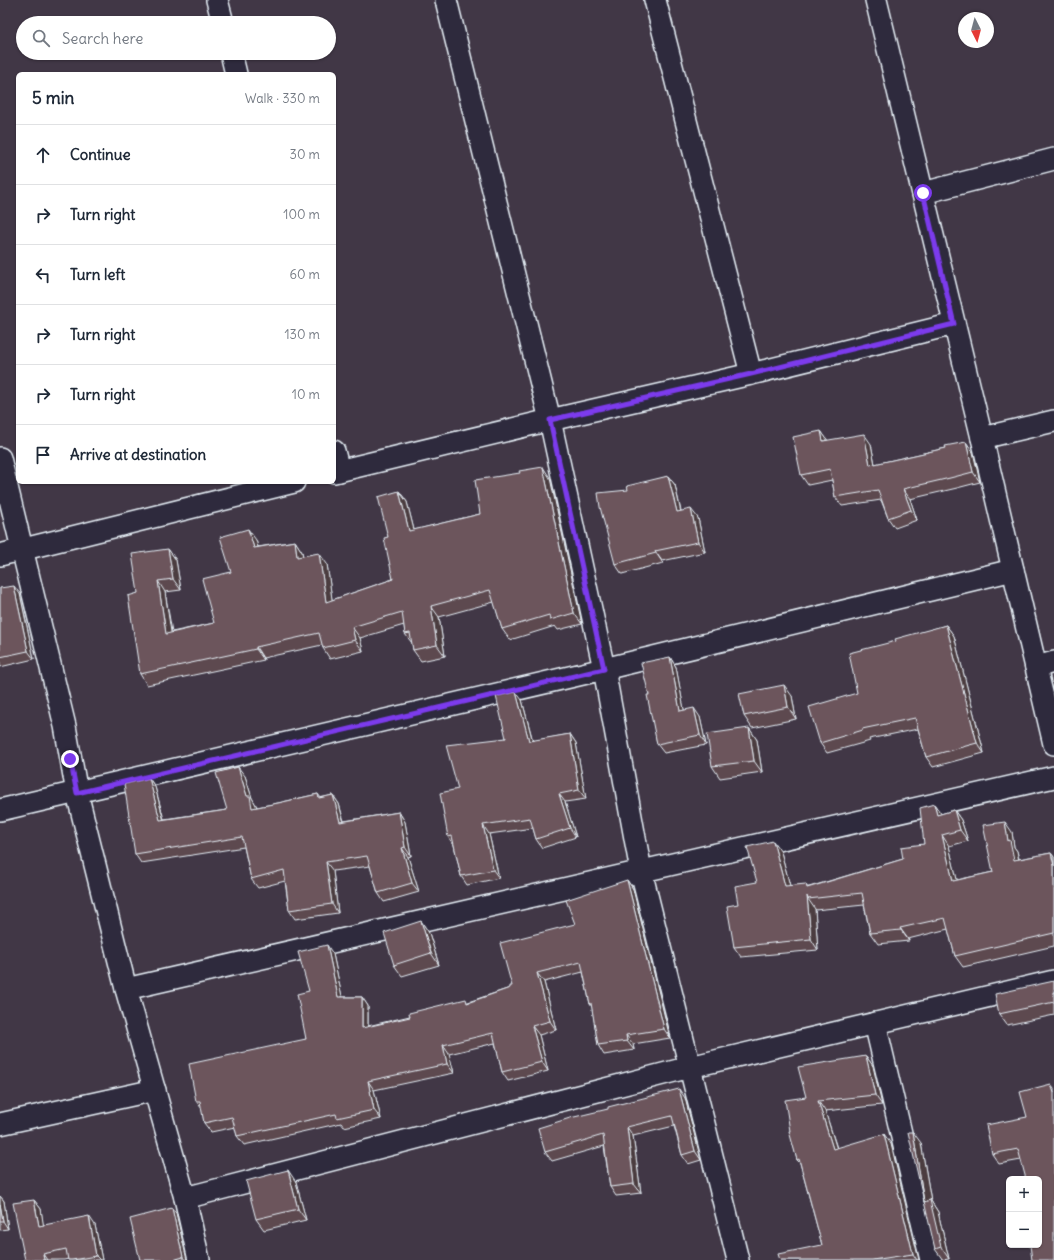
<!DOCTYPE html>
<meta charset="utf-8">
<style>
:root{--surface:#fff;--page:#f6f6f7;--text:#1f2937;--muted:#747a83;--line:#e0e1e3}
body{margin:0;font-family:Delius,sans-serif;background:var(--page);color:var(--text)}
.controls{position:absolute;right:12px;bottom:12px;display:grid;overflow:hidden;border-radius:6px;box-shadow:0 1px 3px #0004}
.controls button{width:36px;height:36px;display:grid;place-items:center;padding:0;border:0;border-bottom:1px solid var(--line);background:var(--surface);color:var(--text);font:20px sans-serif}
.compass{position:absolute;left:958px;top:12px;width:36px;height:36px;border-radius:50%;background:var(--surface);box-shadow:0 1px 3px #0004;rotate:174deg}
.stop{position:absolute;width:12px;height:12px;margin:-9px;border:3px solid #7c3aed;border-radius:50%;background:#fff}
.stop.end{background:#7c3aed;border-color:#fff;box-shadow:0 1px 4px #0008}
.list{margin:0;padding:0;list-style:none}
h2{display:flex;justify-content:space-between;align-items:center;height:52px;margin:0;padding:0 16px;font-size:17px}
h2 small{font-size:13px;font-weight:400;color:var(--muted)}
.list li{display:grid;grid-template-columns:26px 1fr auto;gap:12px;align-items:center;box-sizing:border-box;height:60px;padding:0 16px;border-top:1px solid var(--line)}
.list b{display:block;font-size:15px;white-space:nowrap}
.list em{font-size:13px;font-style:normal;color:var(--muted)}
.icon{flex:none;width:22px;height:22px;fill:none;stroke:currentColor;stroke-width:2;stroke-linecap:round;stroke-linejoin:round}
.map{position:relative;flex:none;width:1054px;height:1260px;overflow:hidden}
.search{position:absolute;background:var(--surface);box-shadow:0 1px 3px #0004;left:16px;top:16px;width:320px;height:44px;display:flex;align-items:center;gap:10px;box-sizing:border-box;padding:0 14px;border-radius:22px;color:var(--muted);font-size:15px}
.panel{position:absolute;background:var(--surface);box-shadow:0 1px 3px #0004;left:16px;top:72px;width:320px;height:412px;border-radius:6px}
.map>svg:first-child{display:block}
</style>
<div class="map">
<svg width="1054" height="1260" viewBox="0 0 1054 1260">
<rect width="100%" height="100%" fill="#413746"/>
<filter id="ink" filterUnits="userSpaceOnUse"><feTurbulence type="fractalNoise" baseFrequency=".025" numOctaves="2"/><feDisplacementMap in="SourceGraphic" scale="8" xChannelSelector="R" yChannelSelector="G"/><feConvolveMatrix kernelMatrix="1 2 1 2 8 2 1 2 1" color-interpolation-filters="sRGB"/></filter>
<g filter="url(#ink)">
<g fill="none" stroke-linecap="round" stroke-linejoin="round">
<!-- street casing -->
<g stroke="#e8f1f8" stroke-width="24">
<g id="street">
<polyline points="217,0 223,23"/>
<polyline points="446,0 550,420 604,669 641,871 738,1260"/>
<polyline points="655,0 751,374"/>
<polyline points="876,0 982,438 1054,744"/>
<polyline points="231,53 236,74"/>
<polyline points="923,193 1054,159"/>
<polyline points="982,438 1054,421"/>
<polyline points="334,451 339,471"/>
<polyline points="0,458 65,726 77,793 126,989 185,1198 199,1260"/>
<polyline points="334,472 550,420 751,374 954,324"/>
<polyline points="0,555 294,482"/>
<polyline points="1036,667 1054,662"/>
<polyline points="0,810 604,669 1013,570"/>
<polyline points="126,989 1054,777"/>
<polyline points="875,1023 931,1260"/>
<polyline points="0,1124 155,1090"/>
<polyline points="185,1198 690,1067 1054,981"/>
</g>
</g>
<!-- street -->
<use href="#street" stroke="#2f2a3d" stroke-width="21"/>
</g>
<!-- wall -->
<g fill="#5d494f" stroke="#e8f1f8">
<polygon points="821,431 828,441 871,444 875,464 946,448 966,442 973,452 980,482 957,488 910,499 917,520 895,528 888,518 881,500 842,506 835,497 832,480 808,485 801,475"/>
<polygon points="668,476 675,485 681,511 698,518 705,552 662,561 663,563 622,574 615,564 628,490"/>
<polygon points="550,478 582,624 558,630 555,626 510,640 502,629 494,602 439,617 445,656 421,661 413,650 412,643 405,634 404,625 360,638 363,651 330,659 323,648 322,645 263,658 264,660 147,685 140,674 138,593 168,549 176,560 181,590 165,592 172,632 214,623 231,572 256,540 258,547 295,541 302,552 303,556 327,564 332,600 393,579 388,537 399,491 407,502 414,530 480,514"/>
<polygon points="0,588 20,594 34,659 0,667"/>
<polygon points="946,625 954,636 984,753 933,767 926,757 918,729 869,739 870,741 827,753 820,743 896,641"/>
<polygon points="670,657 676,667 684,710 700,717 706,745 664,753 657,744 649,695"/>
<polygon points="792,696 796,719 752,728 744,716"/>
<polygon points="522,700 533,741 570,734 576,743 586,799 565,802 576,837 542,848 536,839 533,828 489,834 499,878 467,885 461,876 454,845 448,837 506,738"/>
<polygon points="749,728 757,740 762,772 720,778 712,766"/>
<polygon points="245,776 252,798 256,805 257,807 278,803 318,794 321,798 333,795 339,804 344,821 399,812 405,822 411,856 408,857 419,892 384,902 378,893 370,866 333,871 338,913 295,919 289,910 285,881 258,888 251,879 244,847 141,863 135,854 149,778 155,787 164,819 227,810"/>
<polygon points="934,804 941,814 954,810 961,820 968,841 949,846 957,880 993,872 1012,832 1014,847 1017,851 1019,859 1051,853 1054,857 1054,946 963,967 955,956 948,929 908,939 909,941 878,944 870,933 864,905 815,910 815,909 818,950 741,957 734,947 738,904 757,882 781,852 790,886 809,887 903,859 924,844"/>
<polygon points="627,880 633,889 670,1038 633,1044 634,1050 604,1055 598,1045 592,1007 590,1004 583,972 544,982 556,1030 539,1035 548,1071 508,1081 502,1072 495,1043 449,1054 454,1073 374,1090 381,1119 344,1127 341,1123 244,1145 237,1136 235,1127 211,1132 204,1123 202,1109 196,1101 306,1039 309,991 333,954 342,997 362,997 368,1006 368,1026 468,1002 510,988 512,986 575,924"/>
<polygon points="421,921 429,933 439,965 402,976 394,965"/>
<polygon points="1054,981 1054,1015 1007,1025 999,1014"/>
<polygon points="866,1056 873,1066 882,1105 825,1111 837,1148 891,1144 919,1260 780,1260 822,1245 800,1163 797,1160 790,1131 806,1097"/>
<polygon points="1051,1084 1039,1179 1021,1160 999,1164 992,1154 1027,1117"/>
<polygon points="685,1098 701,1160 688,1164 682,1155 674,1126 633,1136 641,1193 616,1196 610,1187 604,1146 552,1161 545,1152"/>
<polygon points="921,1143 931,1201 938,1212 949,1259 943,1260 935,1249"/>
<polygon points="296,1182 306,1220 264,1230 256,1219"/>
<polygon points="0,1196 4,1201 8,1229 0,1230"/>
<polygon points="34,1200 41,1209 43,1225 95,1225 102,1260 68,1260 68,1259 64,1260 25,1260"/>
<polygon points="176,1213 187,1260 140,1260"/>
</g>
<!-- shaded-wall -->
<g fill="#4c3c40" stroke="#e8f1f8">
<polygon points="821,431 828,441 823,441"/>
<polygon points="864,434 871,444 877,475 870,465"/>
<polygon points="966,442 973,452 980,482 973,472"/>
<polygon points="543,467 550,478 582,624 574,613"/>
<polygon points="668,476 675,485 683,522 677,512"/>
<polygon points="903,489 910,499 917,520 911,510"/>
<polygon points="399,491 407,502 417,542 409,531"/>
<polygon points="691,509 698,518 705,552 698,542"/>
<polygon points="248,529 256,540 261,558 254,548"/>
<polygon points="295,541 302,552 305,568 297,557"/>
<polygon points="168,549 176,560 181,590 173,579"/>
<polygon points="655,551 662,561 663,563 656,553"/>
<polygon points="319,553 327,564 334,613 326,602"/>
<polygon points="158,581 165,592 173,645 166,634"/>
<polygon points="14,586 20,594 34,659 28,651"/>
<polygon points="431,606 439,617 445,656 437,645"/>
<polygon points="946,625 954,636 984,753 977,743"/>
<polygon points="352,627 360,638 363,651 355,640"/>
<polygon points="256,647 263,658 264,660 256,649"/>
<polygon points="670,657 676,667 686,720 680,711"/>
<polygon points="784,685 792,696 796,719 788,707"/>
<polygon points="516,692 522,700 535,750 529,741"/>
<polygon points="694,708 700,717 706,745 700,735"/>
<polygon points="749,728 757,740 762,772 754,761"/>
<polygon points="570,734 576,743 586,799 579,790"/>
<polygon points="238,767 245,776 252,798 256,805 259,817 252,808 247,796"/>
<polygon points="149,778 155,787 166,829 160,820"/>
<polygon points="559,794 565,802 576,837 570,828"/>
<polygon points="333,795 339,804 346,831 340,822"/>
<polygon points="934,804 942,815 937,815"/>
<polygon points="954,810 961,820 968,841 960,830"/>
<polygon points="399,812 405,822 411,856 405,847"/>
<polygon points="1005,822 1012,832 1014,847 1017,851 1021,871 1014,860 1008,841"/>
<polygon points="483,825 489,834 499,878 493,870"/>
<polygon points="942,835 949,846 960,892 953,881"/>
<polygon points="773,841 781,852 793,897 785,886"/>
<polygon points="402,848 408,857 419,892 412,883"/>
<polygon points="1051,853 1054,857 1054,866"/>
<polygon points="326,862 333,871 338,913 332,904"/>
<polygon points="627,880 633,889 670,1038 664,1029"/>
<polygon points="807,896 808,899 815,909 818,950 811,939"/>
<polygon points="421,921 429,933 439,965 431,953"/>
<polygon points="900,928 908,939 909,941 901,930"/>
<polygon points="327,945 333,954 344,1006 338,997"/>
<polygon points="537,973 544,982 556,1030 550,1021"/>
<polygon points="362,997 368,1006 368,1037 362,1028"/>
<polygon points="532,1026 539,1035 548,1071 542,1062"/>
<polygon points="626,1035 633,1044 634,1050 627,1041"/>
<polygon points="443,1045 449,1054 454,1073 447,1064"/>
<polygon points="866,1056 873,1066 882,1105 875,1095"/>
<polygon points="368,1081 374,1090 381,1119 374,1110"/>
<polygon points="1051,1084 1054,1088 1054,1093"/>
<polygon points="679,1089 685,1098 701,1160 695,1151"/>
<polygon points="818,1101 825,1111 840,1159 833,1149"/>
<polygon points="627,1127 633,1136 641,1193 634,1184"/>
<polygon points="913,1132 921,1143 931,1201 938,1212 949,1259 941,1247 924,1202"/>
<polygon points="884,1134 891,1144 919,1260 917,1260 913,1254"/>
<polygon points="288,1170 296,1182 306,1220 298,1209"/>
<polygon points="0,1196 4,1201 8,1229 3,1221 0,1204"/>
<polygon points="34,1200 41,1209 45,1235 39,1226"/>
<polygon points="172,1208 176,1213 187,1260 185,1260 183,1257"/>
<polygon points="89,1216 95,1225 102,1260 100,1260 96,1256"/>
<polygon points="43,1254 47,1260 44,1260"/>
</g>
<!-- building -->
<g fill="#6c555c" stroke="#e8f1f8">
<polygon points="821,431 823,441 864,434 870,465 946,448 945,446 966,442 973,472 950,478 903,489 911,510 888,518 878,490 835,497 830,469 801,475 793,437"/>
<polygon points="543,467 574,613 550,620 549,615 502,629 490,590 431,606 437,645 413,650 410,633 405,634 402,612 352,627 355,640 323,648 319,633 256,647 256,649 140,674 128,596 138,593 132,554 168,549 173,579 158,581 166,634 214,623 202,579 231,572 220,537 248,529 254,548 295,541 297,557 319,553 326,602 393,579 384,538 388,537 378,497 399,491 409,531 480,514 475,480 520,473 519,471"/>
<polygon points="668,476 677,512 691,509 698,542 655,551 656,553 615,564 600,507 598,493 628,490 627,486"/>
<polygon points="14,586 28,651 0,657 0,588"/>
<polygon points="946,625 977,743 926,757 915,718 862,729 863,730 820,743 809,707 857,693 849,653 896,641 895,639"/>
<polygon points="670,657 680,711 694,708 700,735 657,744 647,695 649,695 641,663"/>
<polygon points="784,685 788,707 744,716 739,694"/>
<polygon points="516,692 529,741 570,734 579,790 559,794 570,828 536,839 530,818 483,825 493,870 461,876 452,836 448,837 440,793 458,789 446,745 506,738 496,696"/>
<polygon points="749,728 754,761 712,766 707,734"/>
<polygon points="238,767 247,796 250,796 252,808 278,803 318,794 319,798 333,795 340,822 399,812 405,847 402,848 412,883 378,893 367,856 326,862 332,904 289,910 284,870 251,879 242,837 135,854 124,784 149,778 160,820 227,810 216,773"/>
<polygon points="934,804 937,815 954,810 960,830 942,835 953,881 993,872 983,825 1005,822 1008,841 1010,840 1014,860 1051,853 1054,866 1054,933 955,956 945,918 900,928 901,930 870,933 862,893 808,899 807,896 811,939 734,947 727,906 738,904 735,886 757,882 747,847 773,841 785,886 806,884 807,888 903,859 901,847 924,844 920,808"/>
<polygon points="627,880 664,1029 626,1035 627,1041 598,1045 591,1003 590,1004 581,962 537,973 550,1021 532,1026 542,1062 502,1072 493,1033 443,1045 447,1064 368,1081 374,1110 337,1118 336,1114 237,1136 232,1117 204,1123 200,1101 196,1101 189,1064 306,1039 297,994 309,991 298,952 327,945 338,997 362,997 362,1028 410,1017 409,1013 466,999 467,1003 510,988 510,986 512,986 500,943 575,924 566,900"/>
<polygon points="421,921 431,953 394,965 384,933"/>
<polygon points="1054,981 1054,1002 999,1014 995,994"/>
<polygon points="866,1056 875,1095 818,1101 833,1149 884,1134 913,1254 872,1260 780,1260 778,1254 822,1245 799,1159 797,1160 789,1131 790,1131 785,1100 806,1097 798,1067"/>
<polygon points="1051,1084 1054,1093 1054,1260 1032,1260 1030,1245 1039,1245 1039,1179 1026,1179 1018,1149 992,1154 986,1125 1027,1117 1020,1092"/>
<polygon points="679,1089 695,1151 682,1155 672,1116 627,1127 634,1184 610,1187 603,1135 545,1152 538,1128 570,1118 608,1109 608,1107"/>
<polygon points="908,1132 913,1132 924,1202 930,1200 941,1247 935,1249"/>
<polygon points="288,1170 298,1209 256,1219 246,1181"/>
<polygon points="34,1200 39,1226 89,1216 96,1256 72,1260 68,1260 66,1249 43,1254 44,1260 25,1260 13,1203"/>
<polygon points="0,1204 3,1221 0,1221"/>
<polygon points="172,1208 183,1257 173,1260 140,1260 130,1219"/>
</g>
</g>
<g fill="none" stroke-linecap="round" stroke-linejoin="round" filter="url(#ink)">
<!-- route -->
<polyline stroke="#7c3aed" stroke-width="5" points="70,759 77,793 604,669 550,420 751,374 954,324 923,193"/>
</g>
</svg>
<div class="controls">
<button>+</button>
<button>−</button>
</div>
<svg class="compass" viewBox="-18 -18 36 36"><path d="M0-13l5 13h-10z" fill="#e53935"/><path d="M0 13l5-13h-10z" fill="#747a83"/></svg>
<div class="stop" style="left:923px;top:193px"></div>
<div class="stop end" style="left:70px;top:759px"></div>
<div class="search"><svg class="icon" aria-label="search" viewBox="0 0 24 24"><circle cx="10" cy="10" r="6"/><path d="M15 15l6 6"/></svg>Search here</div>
<section class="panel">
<h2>5 min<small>Walk · 330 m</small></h2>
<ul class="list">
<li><svg class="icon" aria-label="ahead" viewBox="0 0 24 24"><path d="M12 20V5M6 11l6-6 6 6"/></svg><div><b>Continue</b></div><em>30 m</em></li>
<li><svg class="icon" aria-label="right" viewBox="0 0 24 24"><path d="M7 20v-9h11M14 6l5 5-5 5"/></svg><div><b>Turn right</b></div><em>100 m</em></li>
<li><svg class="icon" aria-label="left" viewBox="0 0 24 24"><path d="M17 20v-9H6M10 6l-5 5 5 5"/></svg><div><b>Turn left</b></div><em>60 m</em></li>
<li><svg class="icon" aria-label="right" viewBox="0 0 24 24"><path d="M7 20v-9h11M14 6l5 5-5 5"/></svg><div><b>Turn right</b></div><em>130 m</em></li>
<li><svg class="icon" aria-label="right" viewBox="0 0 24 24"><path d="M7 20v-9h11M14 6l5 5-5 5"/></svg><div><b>Turn right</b></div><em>10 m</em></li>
<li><svg class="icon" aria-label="arrive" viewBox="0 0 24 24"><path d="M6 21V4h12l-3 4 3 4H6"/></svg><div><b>Arrive at destination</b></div></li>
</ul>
</section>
</div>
